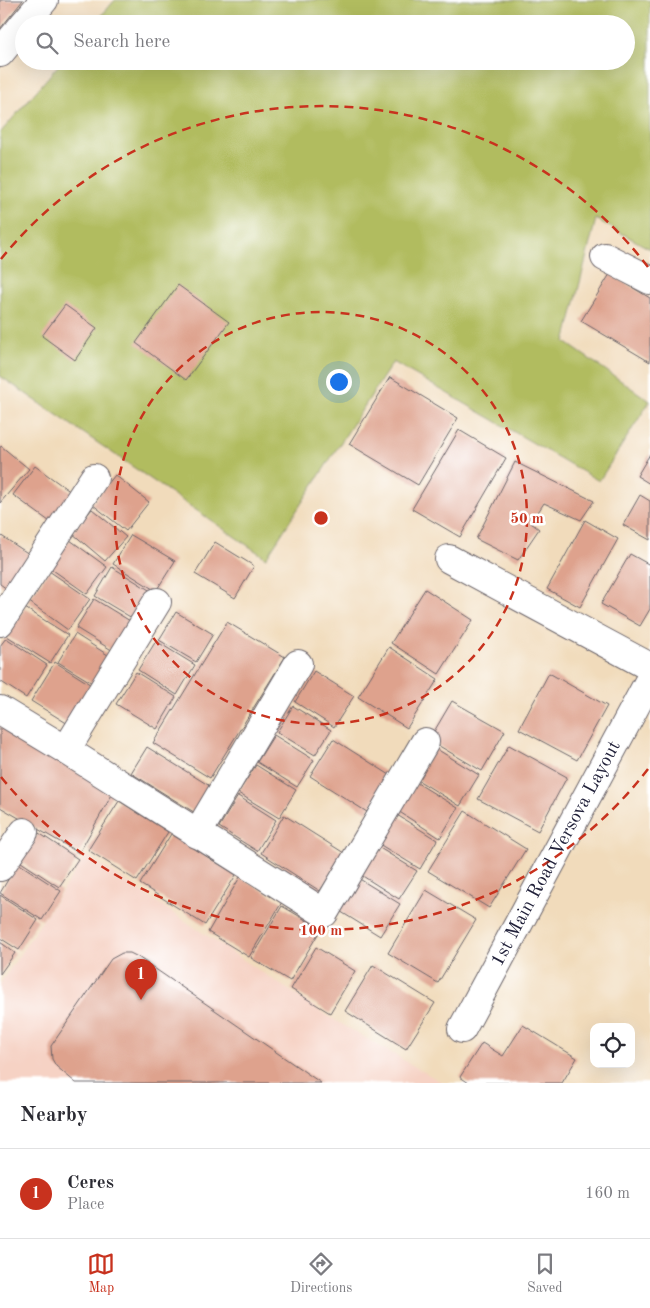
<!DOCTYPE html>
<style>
:root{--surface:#fff;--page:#f7f7f7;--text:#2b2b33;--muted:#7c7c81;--line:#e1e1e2;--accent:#c8321e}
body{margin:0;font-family:"Old Standard TT",serif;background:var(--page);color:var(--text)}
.controls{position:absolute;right:15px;bottom:15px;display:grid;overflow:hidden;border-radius:10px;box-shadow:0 5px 20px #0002}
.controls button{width:45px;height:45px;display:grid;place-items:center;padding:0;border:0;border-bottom:1px solid var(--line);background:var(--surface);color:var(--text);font:25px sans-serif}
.you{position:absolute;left:338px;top:381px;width:18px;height:18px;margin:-12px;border:4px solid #fff;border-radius:50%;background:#1a73e8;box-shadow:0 0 0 8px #1a73e833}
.badge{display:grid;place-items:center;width:32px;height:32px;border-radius:50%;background:var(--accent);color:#fff;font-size:16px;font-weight:700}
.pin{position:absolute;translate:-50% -41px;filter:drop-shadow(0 1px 2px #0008)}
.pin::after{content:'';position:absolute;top:26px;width:18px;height:15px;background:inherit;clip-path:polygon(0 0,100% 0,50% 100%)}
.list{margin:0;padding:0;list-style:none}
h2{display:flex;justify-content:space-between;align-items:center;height:65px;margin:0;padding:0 20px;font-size:21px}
h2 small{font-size:16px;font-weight:400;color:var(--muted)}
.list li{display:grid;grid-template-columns:32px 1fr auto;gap:15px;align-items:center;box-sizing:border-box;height:90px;padding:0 20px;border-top:1px solid var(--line)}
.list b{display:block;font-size:19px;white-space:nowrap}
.list p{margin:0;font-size:16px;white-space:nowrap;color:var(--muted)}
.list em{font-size:16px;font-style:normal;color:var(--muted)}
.icon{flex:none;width:28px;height:28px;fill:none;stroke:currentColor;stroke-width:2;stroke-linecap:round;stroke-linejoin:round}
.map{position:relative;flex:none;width:650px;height:1083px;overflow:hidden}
.search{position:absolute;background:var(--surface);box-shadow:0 5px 20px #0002;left:15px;right:15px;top:15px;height:55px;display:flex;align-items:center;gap:12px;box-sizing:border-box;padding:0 18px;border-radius:28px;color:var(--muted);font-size:19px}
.sheet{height:155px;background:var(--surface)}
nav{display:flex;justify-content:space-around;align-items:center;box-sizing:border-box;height:70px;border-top:1px solid var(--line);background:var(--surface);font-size:14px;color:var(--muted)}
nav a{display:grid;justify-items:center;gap:2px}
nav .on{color:var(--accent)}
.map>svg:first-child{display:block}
</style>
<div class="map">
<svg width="650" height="1083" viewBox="0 0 650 1083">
<rect width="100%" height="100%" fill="#fff"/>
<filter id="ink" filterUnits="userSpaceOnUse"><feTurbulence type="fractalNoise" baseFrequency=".02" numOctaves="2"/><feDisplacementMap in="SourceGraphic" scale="10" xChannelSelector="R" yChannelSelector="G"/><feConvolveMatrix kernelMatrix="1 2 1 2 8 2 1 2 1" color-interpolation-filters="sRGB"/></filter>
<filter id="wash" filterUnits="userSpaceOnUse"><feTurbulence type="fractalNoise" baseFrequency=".0096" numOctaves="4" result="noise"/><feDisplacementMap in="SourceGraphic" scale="20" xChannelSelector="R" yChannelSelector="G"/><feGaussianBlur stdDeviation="1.12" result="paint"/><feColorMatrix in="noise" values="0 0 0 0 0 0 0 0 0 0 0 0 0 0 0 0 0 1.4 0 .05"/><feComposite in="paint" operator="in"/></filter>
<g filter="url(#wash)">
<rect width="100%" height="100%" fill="#f1dbbb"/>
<!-- built -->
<polygon fill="#f6d2c4" points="86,855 331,1018 443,1083 0,1083 0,984"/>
<!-- green -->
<polygon fill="#b1bc5e" stroke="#6a6f4c" points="115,0 650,0 650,249 596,219 565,342 650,401 599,481 393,362 266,558 0,376 0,133 62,61 626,61 626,24 94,24"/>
<g id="blocks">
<!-- building -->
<g fill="#dea28d">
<polygon points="0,0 23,0 0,29"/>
<polygon points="610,274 650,298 650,362 581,321"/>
<polygon points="178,285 229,322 186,380 136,343"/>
<polygon points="65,305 97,328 75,360 42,336"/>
<polygon points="390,377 458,418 418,485 349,444"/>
<polygon points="459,430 506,458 460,537 412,509"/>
<polygon points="1,446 29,469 0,503 0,448"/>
<polygon points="650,454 650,484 637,476"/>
<polygon points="515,462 594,501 581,520 544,503 531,523 539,529 518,560 476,539"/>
<polygon points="35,466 75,495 53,524 13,495"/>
<polygon points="115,475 149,502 126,531 92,504"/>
<polygon points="640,495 650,501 650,540 623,525"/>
<polygon points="92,509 126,537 105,561 72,533"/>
<polygon points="585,520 618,539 580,607 547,589"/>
<polygon points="0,535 29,554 7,589 0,584"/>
<polygon points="131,535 175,561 156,591 113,564"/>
<polygon points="70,540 107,567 87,594 50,568"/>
<polygon points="215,542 254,566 235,598 195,574"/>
<polygon points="630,554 650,565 650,609 640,626 601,604"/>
<polygon points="112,567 154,593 137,621 95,596"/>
<polygon points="49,571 90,599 68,630 28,601"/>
<polygon points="425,589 473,620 439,674 391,643"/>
<polygon points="94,599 135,624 118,654 76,628"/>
<polygon points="25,608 68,635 50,663 7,636"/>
<polygon points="176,612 213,634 196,662 159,640"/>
<polygon points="227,622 285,657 210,778 153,743"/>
<polygon points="75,634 111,657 94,684 58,662"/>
<polygon points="6,638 47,665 26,698 0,681 0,646"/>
<polygon points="156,641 195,665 177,695 138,670"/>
<polygon points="389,647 438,679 407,728 358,697"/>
<polygon points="55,662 96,688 73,727 31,701"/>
<polygon points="314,671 354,696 334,727 295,702"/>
<polygon points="136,672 176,697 157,729 116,704"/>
<polygon points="549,673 607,706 577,760 519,729"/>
<polygon points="452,701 505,731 482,771 429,740"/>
<polygon points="293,706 331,730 315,755 277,732"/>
<polygon points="0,726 114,791 79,853 0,807"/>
<polygon points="274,735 314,760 297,787 257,762"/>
<polygon points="333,739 390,775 367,812 310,776"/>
<polygon points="509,745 567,777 538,831 478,799"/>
<polygon points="147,747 213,788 197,814 131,773"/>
<polygon points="435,748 479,775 460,806 416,779"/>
<polygon points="256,765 296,790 279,818 238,793"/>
<polygon points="417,783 458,808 440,838 398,811"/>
<polygon points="238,796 276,820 257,851 219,827"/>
<polygon points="119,801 168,832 137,881 88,850"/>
<polygon points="465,811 526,849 489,908 428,871"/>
<polygon points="284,815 344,853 320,891 261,853"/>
<polygon points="397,815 437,840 420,869 379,844"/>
<polygon points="39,833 78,859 59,887 21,862"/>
<polygon points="171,834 236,875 205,925 140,884"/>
<polygon points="378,847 417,871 399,899 361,875"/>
<polygon points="18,863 61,891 42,920 0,893"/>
<polygon points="240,877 282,902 249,957 208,932"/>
<polygon points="358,878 400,904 380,936 338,910"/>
<polygon points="426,890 476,920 438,983 388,953"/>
<polygon points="0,895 38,920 19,950 0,938"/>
<polygon points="282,906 321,929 290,981 251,958"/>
<polygon points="0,942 15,953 0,974"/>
<polygon points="316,947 355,971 330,1013 291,989"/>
<polygon points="122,953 130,953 138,957 321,1083 76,1083 56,1066 52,1059 51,1046 111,959"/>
<polygon points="373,965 435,1003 406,1049 345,1011"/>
<polygon points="523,1025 577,1058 562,1083 469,1083 460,1077 482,1043 503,1056"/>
</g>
</g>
</g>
<g filter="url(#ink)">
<use href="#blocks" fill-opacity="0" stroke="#6a6368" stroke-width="1"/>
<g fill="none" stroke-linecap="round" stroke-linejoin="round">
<!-- street casing -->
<g stroke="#6a6368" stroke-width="30">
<g id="street">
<polyline points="24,24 44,0"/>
<polyline points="0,53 24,24"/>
<polyline points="605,257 650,280"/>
<polyline points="449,559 650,667"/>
<polyline points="0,622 94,478"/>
<polyline points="0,710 66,750 324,913 425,742"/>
<polyline points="66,750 157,602"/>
<polyline points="197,834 298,664"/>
<polyline points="0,867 24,832"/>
<path id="s1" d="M462,1029L650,679"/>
</g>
</g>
<!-- street -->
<use href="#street" stroke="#fff" stroke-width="28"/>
</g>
</g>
<!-- distance rings -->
<g fill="none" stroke="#c8321e" stroke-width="2.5" stroke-dasharray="9 6">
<circle cx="321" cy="518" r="206"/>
<path d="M648 769A412 412 0 0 1 1 777M1 259A412 412 0 0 1 648 267"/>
</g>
<g text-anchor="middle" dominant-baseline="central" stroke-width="5" stroke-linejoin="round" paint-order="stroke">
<!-- street labels -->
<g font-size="19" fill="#22223b" stroke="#fff">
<text stroke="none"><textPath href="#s1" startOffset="199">1st Main Road Versova Layout</textPath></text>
</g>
</g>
<circle cx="321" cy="518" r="8" fill="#c8321e" stroke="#fff" stroke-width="2.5"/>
<g font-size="15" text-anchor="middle" font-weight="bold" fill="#c8321e" stroke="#fff" stroke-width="5" stroke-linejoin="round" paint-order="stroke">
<text x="527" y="523">50 m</text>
<text x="321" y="935">100 m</text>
</g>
</svg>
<div class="controls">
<button><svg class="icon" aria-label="locate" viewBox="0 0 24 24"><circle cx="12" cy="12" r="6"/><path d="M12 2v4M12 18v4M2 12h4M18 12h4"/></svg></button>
</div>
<div class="you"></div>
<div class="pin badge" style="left:141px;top:1000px">1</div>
<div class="search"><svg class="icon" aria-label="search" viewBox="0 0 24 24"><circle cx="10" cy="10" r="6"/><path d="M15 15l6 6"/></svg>Search here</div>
</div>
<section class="sheet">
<h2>Nearby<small></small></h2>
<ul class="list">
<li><span class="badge">1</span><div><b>Ceres</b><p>Place</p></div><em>160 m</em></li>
</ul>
</section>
<nav>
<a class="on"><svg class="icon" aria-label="map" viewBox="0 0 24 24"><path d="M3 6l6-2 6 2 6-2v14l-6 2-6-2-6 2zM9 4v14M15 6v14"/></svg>Map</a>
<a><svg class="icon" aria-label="directions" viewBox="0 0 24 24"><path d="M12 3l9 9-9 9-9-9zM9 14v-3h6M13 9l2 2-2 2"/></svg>Directions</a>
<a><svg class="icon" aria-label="saved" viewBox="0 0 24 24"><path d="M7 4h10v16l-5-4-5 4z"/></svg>Saved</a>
</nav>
